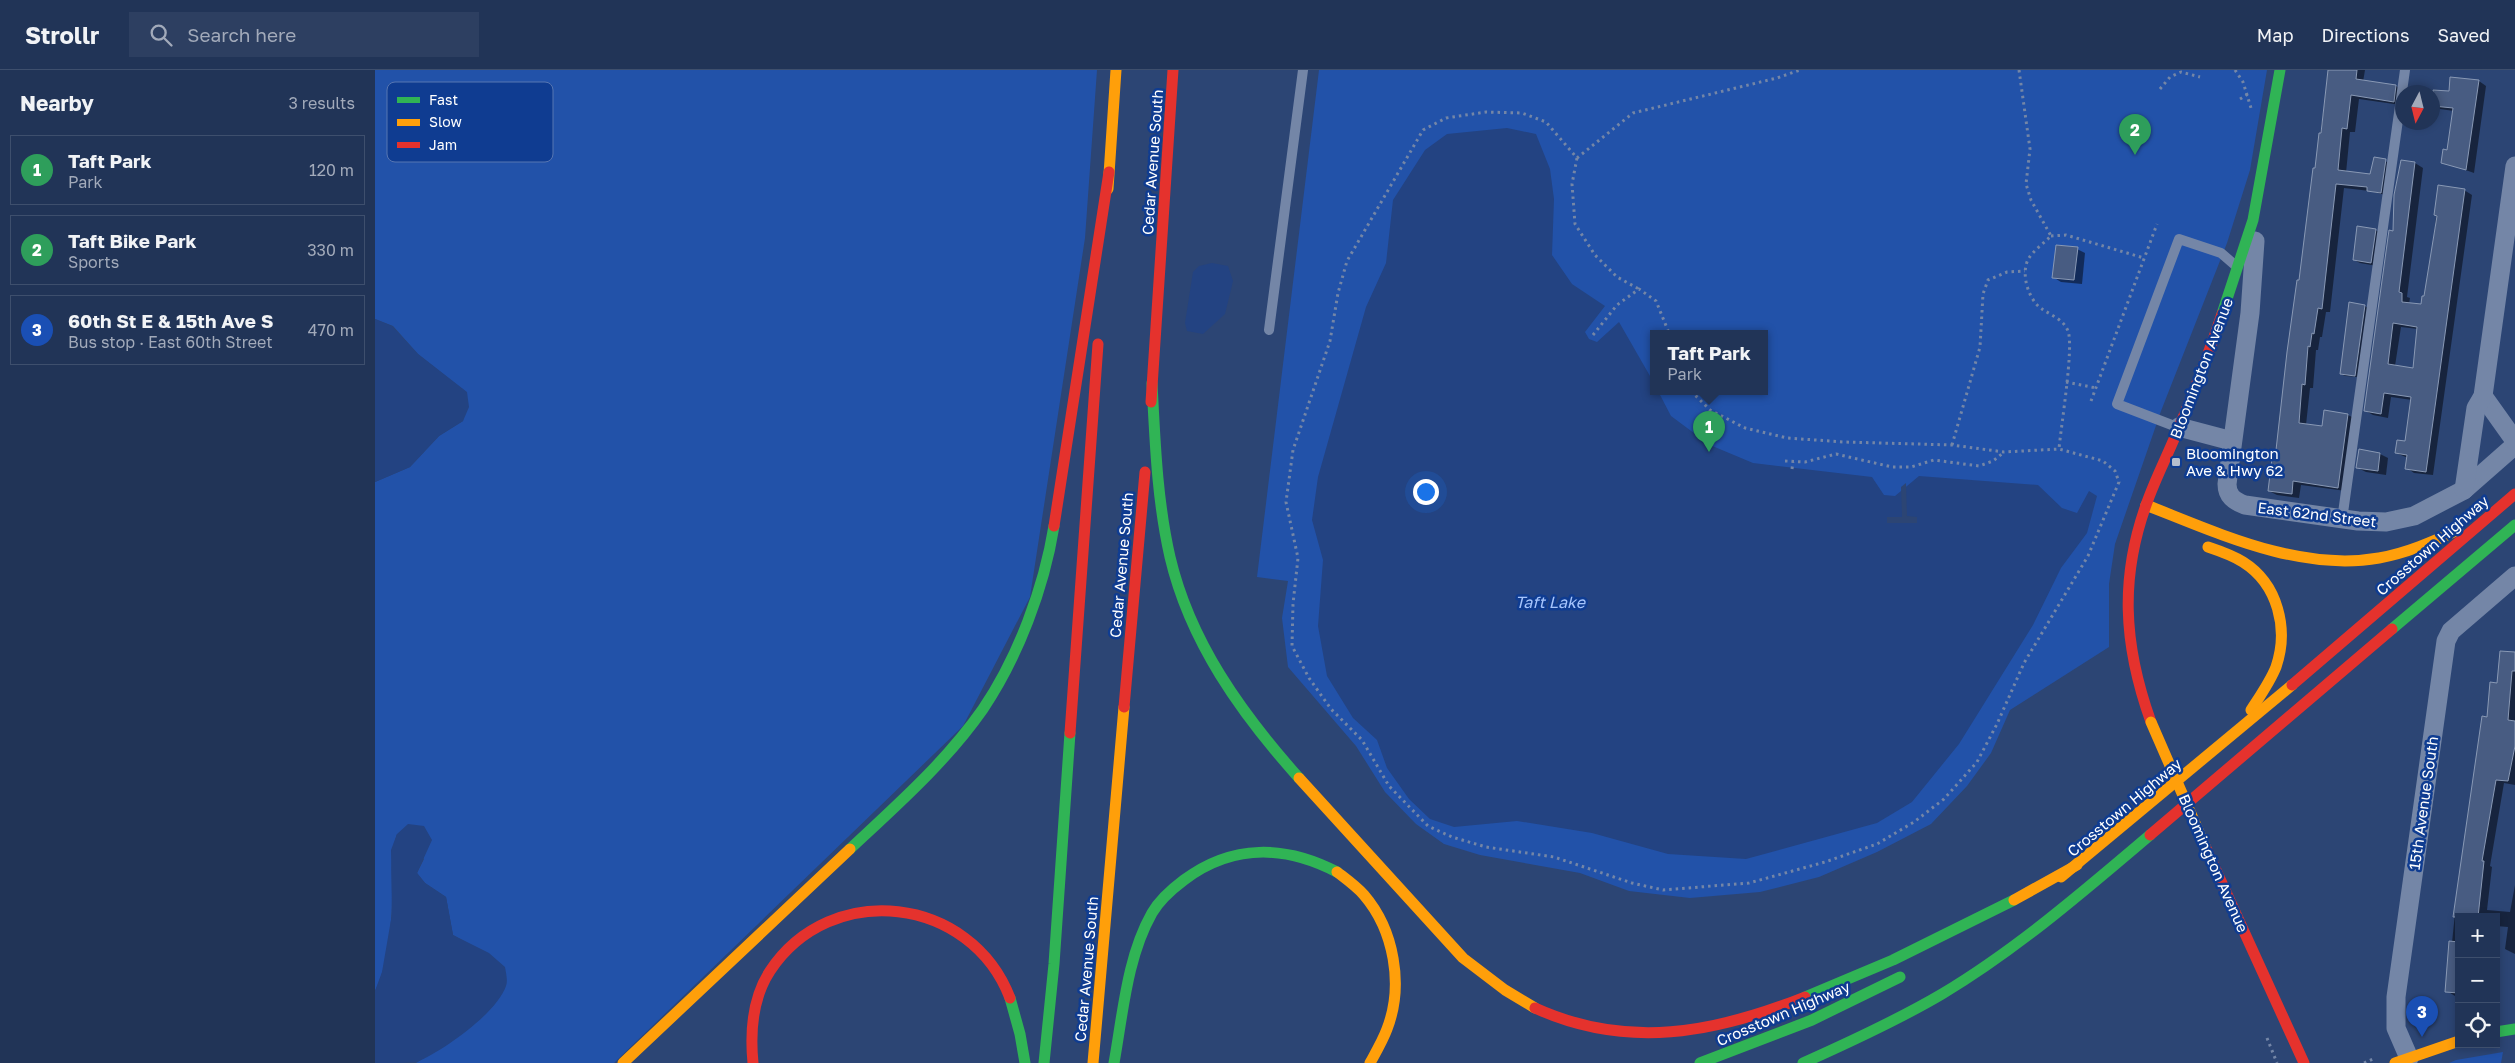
<!DOCTYPE html>
<meta charset="utf-8">
<style>
:root{--surface:#213457;--page:#2d3f61;--text:#f1f3f6;--muted:#a2aaba;--line:#3e4f6d;--accent:#b5bece}
body{margin:0;font-family:"Golos Text",sans-serif;background:var(--page);color:var(--text)}
.controls{position:absolute;right:15px;bottom:15px;display:grid;overflow:hidden;border-radius:0px;box-shadow:0 2px 8px #0003}
.controls button{width:45px;height:45px;display:grid;place-items:center;padding:0;border:0;border-bottom:1px solid var(--line);background:var(--surface);color:var(--text);font:25px sans-serif}
.compass{position:absolute;left:2020px;top:15px;width:45px;height:45px;border-radius:50%;background:var(--surface);box-shadow:0 2px 8px #0003;rotate:187deg}
.you{position:absolute;left:1050px;top:421px;width:18px;height:18px;margin:-12px;border:4px solid #fff;border-radius:50%;background:#1a73e8;box-shadow:0 0 0 8px #1a73e833}
.badge{display:grid;place-items:center;width:32px;height:32px;border-radius:50%;background:var(--accent);color:#fff;font-size:16px;font-weight:700}
.pin{position:absolute;translate:-50% -41px;filter:drop-shadow(0 1px 2px #0008)}
.pin::after{content:'';position:absolute;top:26px;width:18px;height:15px;background:inherit;clip-path:polygon(0 0,100% 0,50% 100%)}
.popup{position:absolute;left:1275px;top:260px;width:118px;height:65px;box-sizing:border-box;display:grid;place-content:center;border-radius:0px;background:var(--surface);filter:drop-shadow(0 1px 4px #0005);font-size:16px;white-space:nowrap;color:var(--muted)}
.popup b{font-size:19px;color:var(--text)}
.popup::after{content:'';position:absolute;left:50%;top:100%;margin-left:-10px;border:10px solid transparent;border-top-color:var(--surface)}
.list{margin:0;padding:0;list-style:none}
h2{display:flex;justify-content:space-between;align-items:center;height:65px;margin:0;padding:0 20px;font-size:21px}
h2 small{font-size:16px;font-weight:400;color:var(--muted)}
.list li{display:grid;grid-template-columns:32px 1fr auto;gap:15px;align-items:center;box-sizing:border-box;height:70px;margin:0 10px 10px;padding:0 10px;border:1px solid var(--line);border-radius:0px}
.list b{display:block;font-size:19px;white-space:nowrap}
.list p{margin:0;font-size:16px;white-space:nowrap;color:var(--muted)}
.list em{font-size:16px;font-style:normal;color:var(--muted)}
.icon{flex:none;width:28px;height:28px;fill:none;stroke:currentColor;stroke-width:2;stroke-linecap:round;stroke-linejoin:round}
.map{position:relative;flex:none;width:2140px;height:993px;overflow:hidden}
header{display:flex;align-items:center;gap:30px;box-sizing:border-box;height:70px;padding:0 25px;background:var(--surface);border-bottom:1px solid var(--line)}
header strong{font-size:24px}
nav{display:flex;gap:28px;margin-inline-start:auto;font-size:18px}
.search{width:350px;height:45px;background:var(--page);display:flex;align-items:center;gap:12px;box-sizing:border-box;padding:0 18px;border-radius:0px;color:var(--muted);font-size:19px}
main{display:flex}
aside{flex:1;background:var(--surface)}
.map>svg:first-child{display:block}
</style>
<header>
<strong>Strollr</strong>
<div class="search"><svg class="icon" aria-label="search" viewBox="0 0 24 24"><circle cx="10" cy="10" r="6"/><path d="M15 15l6 6"/></svg>Search here</div>
<nav><a>Map</a><a>Directions</a><a>Saved</a></nav>
</header>
<main>
<aside>
<h2>Nearby<small>3 results</small></h2>
<ul class="list">
<li><span class="badge" style="background:#2e9e5b">1</span><div><b>Taft Park</b><p>Park</p></div><em>120 m</em></li>
<li><span class="badge" style="background:#2e9e5b">2</span><div><b>Taft Bike Park</b><p>Sports</p></div><em>330 m</em></li>
<li><span class="badge" style="background:#1a4fb4">3</span><div><b>60th St E &amp; 15th Ave S</b><p>Bus stop · East 60th Street</p></div><em>470 m</em></li>
</ul>
</aside>
<div class="map">
<svg width="2140" height="993" viewBox="0 0 2140 993">
<rect width="100%" height="100%" fill="#2c4574"/>
<!-- green -->
<g fill="#2252a9" fill-rule="evenodd">
<path d="M0,0H722L710,168L655,527L588,656L239,993H41L50,987L94,874L78,865L71,827L50,813L42,803L49,789L22,764C15,784 17,804 17,825C17,853 13,896 0,921V412L35,397L64,366L88,351L91,322L43,284L18,256L0,249Z"/>
<path d="M944,0H1892L1875,100L1852,173L1786,341L1740,474L1734,514V577L1635,640L1616,683L1592,716L1556,754L1502,782L1444,807L1385,822L1315,828L1254,821L1205,803L1105,785L1069,774L1041,754L1010,722L981,676L913,597L907,548L913,511L882,507ZM1279,263H1389V321H1279Z"/>
<polygon points="2128,982 2126,993 2074,993 2081,990"/>
</g>
<!-- water -->
<g fill="#234382">
<polygon points="1132,58 1161,64 1175,99 1179,129 1177,185 1197,214 1230,236 1210,262 1214,269 1222,272 1244,252 1279,313 1279,321 1283,321 1296,346 1335,375 1378,393 1497,407 1509,425 1520,426 1544,406 1663,415 1687,438 1702,443 1714,421 1722,426 1712,463 1686,498 1658,555 1584,674 1537,732 1502,753 1371,789 1293,784 1217,763 1142,751 1079,757 1055,749 1034,729 1012,698 1002,670 978,648 952,606 943,556 948,490 937,450 943,407 991,237 1011,193 1018,130 1050,80 1072,64"/>
<polygon points="837,193 853,196 858,211 850,244 828,264 812,261 810,253 818,202 824,196"/>
<polygon points="0,249 17,256 43,284 92,322 94,337 88,351 64,366 35,397 0,412"/>
<path d="M33,754L49,756L57,770L42,803L50,813L71,827L78,865L114,883L130,897C131,903 133,911 131,916C122,943 68,981 42,992C31,993 12,993 0,993V921L7,902L17,844L16,780L22,764Z"/>
</g>
<!-- pier -->
<polygon fill="#2c4574" points="1531,413 1532,446 1542,447 1542,453 1512,453 1512,447 1527,447 1526,417"/>
<!-- shadow -->
<g fill="#0007" fill-rule="evenodd">
<polygon points="1954,0 1990,0 1988,12 2021,16 2028,21 2026,35 1984,29 1980,62 1975,62 1971,103 1996,105 2010,91 2018,95 2014,126 1995,121 1969,118 1955,242 1951,242 1947,267 1945,267 1943,280 1941,280 1938,318 1935,318 1931,355 1948,358 1951,342 1973,345 1981,349 1971,421 1926,415 1924,428 1902,425 1894,421 1901,390"/>
<polygon points="2104,11 2111,16 2099,103 2068,92 2073,81 2079,41 2058,38 2058,44 2058,22 2035,22 2036,19 2075,23"/>
<polygon points="2038,52 2056,52 2056,55"/>
<path d="M2026,91L2040,93L2048,98L2032,227L2035,228L2034,234L2047,236L2057,188L2064,117L2089,120L2097,125L2058,405L2039,403L2032,398L2033,388L2021,383L2031,372L2037,330L2016,327L2013,348L1998,345L1991,341L2019,162ZM2026,257L2043,259L2039,299L2020,296Z"/>
<polygon points="2000,160 2007,163 2002,196 1985,193 1979,190"/>
<polygon points="1702,179 1710,183 1707,214 1686,212 1678,207"/>
<polygon points="1990,236 1993,238 1984,307 1970,306 1966,304"/>
<polygon points="1985,381 2005,384 2013,388 2011,405 1991,402 1983,398"/>
<polygon points="2140,583 2140,715 2129,713 2115,796 2117,797 2112,840 2135,842 2140,815 2140,884 2130,879 2133,857 2121,856 2121,847 2084,847 2084,926 2080,926 2072,921 2082,824 2114,648 2124,614"/>
</g>
<!-- building -->
<g fill="#485c82" stroke="#8999b5" fill-rule="evenodd">
<polygon points="1953,0 1982,0 1981,9 2021,15 2019,32 1976,25 1972,59 1967,58 1963,100 1995,104 1999,87 2011,89 2006,123 1992,121 1992,117 1961,114 1947,239 1943,238 1939,264 1937,263 1935,277 1933,276 1930,315 1927,314 1924,353 1947,356 1949,340 1973,344 1963,418 1918,411 1917,424 1893,421 1897,388 1900,389 1912,282 1922,210 1924,210 1938,98 1940,98 1944,63 1946,63"/>
<polygon points="2075,7 2104,10 2091,100 2066,93 2068,79 2072,80 2078,38 2058,36 2058,20 2074,21"/>
<path d="M2026,90L2040,92L2024,222L2027,223V232L2046,234L2047,226H2049L2062,146L2059,145L2063,115L2090,119L2051,402L2030,399L2032,385L2020,383L2022,370L2030,371L2036,327L2009,323L2006,344L1989,341L2014,160L2018,161L2019,125ZM2018,253L2042,257L2038,298L2013,294Z"/>
<polygon points="1982,156 2001,159 1996,193 1978,190"/>
<polygon points="1681,175 1703,177 1699,210 1677,208"/>
<polygon points="1974,232 1990,235 1980,306 1965,304"/>
<polygon points="1984,379 2005,383 2003,401 1981,398"/>
<polygon points="2125,581 2140,582 2140,601 2137,601 2133,650 2140,651 2140,676 2133,711 2121,710 2107,791 2109,791 2103,847 2078,847 2107,646 2112,647 2115,612 2122,613"/>
<polygon points="2074,871 2084,872 2084,923 2070,922"/>
</g>
<g fill="none" stroke-linecap="round" stroke-linejoin="round">
<!-- path -->
<g stroke="#7486a7" stroke-width="3" stroke-dasharray="2.5 4" stroke-linecap="butt">
<path d="M1644,0L1655,79L1651,114L1656,130L1676,166C1669,173 1659,180 1654,188C1645,202 1653,230 1667,239C1676,245 1689,250 1693,261C1699,277 1686,356 1684,379"/>
<polyline points="1860,0 1868,12 1876,38"/>
<polyline points="1785,19 1795,7 1806,2 1825,7"/>
<polyline points="1865,29 1873,24"/>
<polyline points="1202,88 1197,114 1200,154 1220,185 1242,207 1264,219"/>
<polyline points="1676,166 1691,165 1769,188"/>
<polyline points="1218,265 1242,235 1264,219 1281,231 1294,263"/>
<polyline points="1691,312 1721,318"/>
<polyline points="1316,321 1335,340 1370,358 1412,368 1469,372 1577,375 1629,382 1684,379 1728,391 1740,401 1744,412 1713,486 1649,593 1622,654 1602,692 1569,729 1539,752 1502,774 1450,792 1374,813 1288,820 1257,813 1179,787 1111,777 1077,767 1053,756 1014,716 987,670 956,639 934,608 917,576 918,534 923,488 911,432 918,380 955,271 963,223 972,191 1048,60 1071,48 1111,42 1147,43 1171,52 1202,88 1258,43 1402,8 1425,0"/>
<polyline points="1716,331 1782,154"/>
<polyline points="1577,375 1605,277 1608,224 1613,210 1632,202 1650,201"/>
<polyline points="1410,391 1430,392 1461,384 1517,397 1536,397 1559,390 1604,396 1618,391 1628,383"/>
<polyline points="1417,399 1418,392"/>
<polyline points="1892,968 1902,993"/>
<polyline points="1989,993 2000,988"/>
</g>
<!-- lane -->
<g stroke="#7486a7" stroke-width="10">
<polyline points="894,260 928,0"/>
<polyline points="1802,357 1742,334 1804,169 1846,183 1861,196"/>
<polyline points="1967,450 2030,0"/>
</g>
<!-- street -->
<g stroke="#7486a7" stroke-width="19">
<path d="M1880,171L1875,243L1852,414C1852,426 1859,431 1870,435L1983,451L2011,452L2039,446L2089,420L2140,375"/>
<polyline points="2108,326 2140,371"/>
<polyline points="1804,357 1857,371"/>
<polyline points="2089,420 2101,338 2108,326 2140,96"/>
<polyline points="2034,988 2021,958 2021,927 2071,571 2076,561 2140,506"/>
</g>
<!-- fast -->
<g stroke="#30b455" stroke-width="11">
<polyline points="1847,244 1878,150 1905,0"/>
<path d="M777,313C780,371 782,430 795,487C815,572 866,643 924,708"/>
<polyline points="2017,559 2140,455"/>
<path d="M475,779C522,735 571,692 608,639C643,587 669,518 679,456"/>
<polyline points="1430,927 1518,890 1639,830"/>
<polyline points="635,928 645,964 650,993"/>
<polyline points="2121,962 2140,959"/>
<polyline points="669,993 679,894 695,663"/>
<path d="M739,993C748,943 752,887 777,843C785,829 797,819 809,810C857,774 910,775 962,802"/>
<polyline points="1325,993 1437,950 1525,907"/>
<path d="M1428,993C1475,972 1523,950 1567,924C1642,879 1709,821 1775,765"/>
</g>
<!-- slow -->
<g stroke="#ff9f0a" stroke-width="11">
<polyline points="733,119 741,0"/>
<path d="M1771,435C1843,463 1925,502 2004,488C2032,483 2057,472 2083,460"/>
<path d="M1833,477C1845,481 1857,485 1868,492C1903,514 1914,559 1901,597C1895,612 1885,626 1876,640"/>
<polyline points="924,708 1088,888 1130,920 1160,938"/>
<path d="M962,802C971,809 981,816 989,825C1019,860 1029,915 1012,959C1008,970 1001,982 995,993"/>
<polyline points="1686,807 1917,615"/>
<polyline points="1639,830 1702,795"/>
<polyline points="248,993 475,779"/>
<polyline points="718,993 749,637"/>
<polyline points="2020,993 2084,971"/>
</g>
<!-- jam -->
<g stroke="#e5322d" stroke-width="11">
<polyline points="776,332 798,0"/>
<polyline points="679,456 734,102"/>
<polyline points="1917,615 2140,424"/>
<polyline points="749,637 770,402"/>
<path d="M1776,652C1748,574 1744,505 1774,427C1783,403 1795,380 1804,357C1820,320 1834,282 1847,244"/>
<polyline points="695,663 723,274"/>
<polyline points="1775,765 2017,559"/>
<polyline points="1830,776 1929,993"/>
<path d="M1160,938C1252,980 1340,963 1430,927"/>
<path d="M378,993C375,962 378,927 395,901C456,809 596,826 635,928"/>
</g>
<!-- slow-bridge -->
<polyline stroke="#ff9f0a" stroke-width="11" points="1776,652 1830,776"/>
</g>
<!-- markers -->
<rect fill="#b5bece" stroke="#0f3c91" stroke-width="2" x="1796" y="387" width="10" height="10" rx="2.5"/>
<g text-anchor="middle" dominant-baseline="central" stroke-width="5" stroke-linejoin="round" paint-order="stroke">
<!-- street labels -->
<g font-size="15" fill="#fff" stroke="#0f3c91">
<text transform="translate(777 92) rotate(-86)">Cedar Avenue South</text>
<text transform="translate(1826 298) rotate(-69)">Bloomington Avenue</text>
<text transform="translate(1942 444) rotate(7)">East 62nd Street</text>
<text transform="translate(2057 475) rotate(-41)">Crosstown Highway</text>
<text transform="translate(746 495) rotate(-85)">Cedar Avenue South</text>
<text transform="translate(2048 733) rotate(-82)">15th Avenue South</text>
<text transform="translate(1749 737) rotate(-40)">Crosstown Highway</text>
<text transform="translate(1839 793) rotate(66)">Bloomington Avenue</text>
<text transform="translate(711 899) rotate(-85)">Cedar Avenue South</text>
<text transform="translate(1408 943) rotate(-23)">Crosstown Highway</text>
</g>
<!-- poi labels -->
<g font-size="15" fill="#fff" stroke="#0f3c91" text-anchor="start">
<text x="1811" y="383">Bloomington<tspan x="1811" dy="17">Ave &amp; Hwy 62</tspan></text>
</g>
<!-- water labels -->
<g font-size="16" font-style="italic" fill="#a6c4fb" stroke="#0f3c91">
<text x="1175" y="532">Taft Lake</text>
</g>
</g>
<!-- legend -->
<rect x="12" y="12" width="166" height="80" rx="8" fill="#0f3c91" stroke="#5776b2" stroke-width="1"/>
<rect x="22" y="27" width="23" height="6" fill="#30b455"/>
<rect x="22" y="49" width="23" height="7" fill="#ff9f0a"/>
<rect x="22" y="72" width="23" height="6" fill="#e5322d"/>
<g font-size="14" fill="#fff">
<text x="54" y="35">Fast</text>
<text x="54" y="57">Slow</text>
<text x="54" y="80">Jam</text>
</g>
</svg>
<div class="controls">
<button>+</button>
<button>−</button>
<button><svg class="icon" aria-label="locate" viewBox="0 0 24 24"><circle cx="12" cy="12" r="6"/><path d="M12 2v4M12 18v4M2 12h4M18 12h4"/></svg></button>
</div>
<svg class="compass" viewBox="-18 -18 36 36"><path d="M0-13l5 13h-10z" fill="#e53935"/><path d="M0 13l5-13h-10z" fill="#a2aaba"/></svg>
<div class="you"></div>
<div class="pin badge" style="left:1334px;top:382px;background:#2e9e5b">1</div>
<div class="popup"><b>Taft Park</b>Park</div>
<div class="pin badge" style="left:1760px;top:85px;background:#2e9e5b">2</div>
<div class="pin badge" style="left:2047px;top:967px;background:#1a4fb4">3</div>
</div>
</main>
